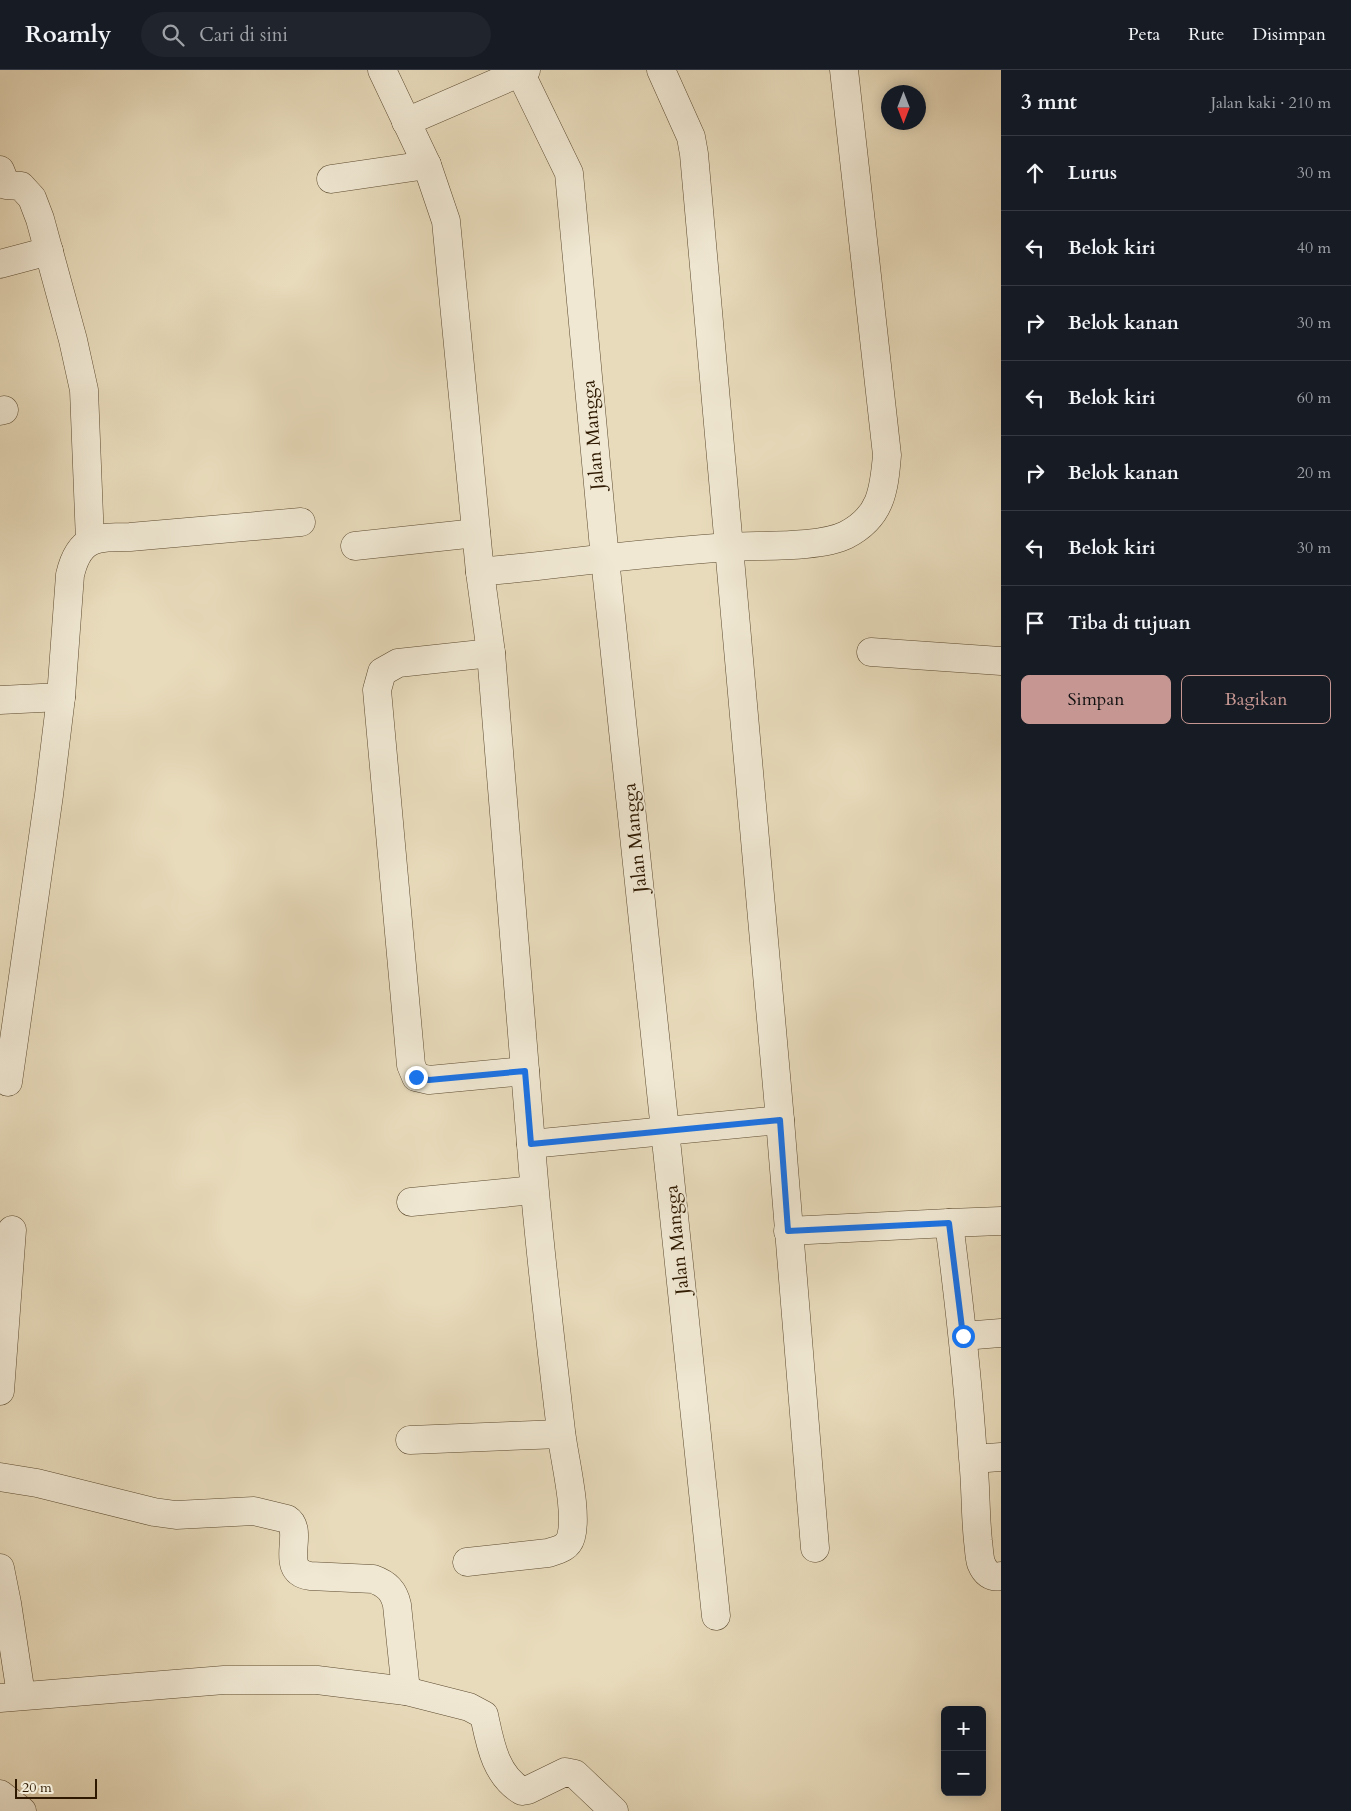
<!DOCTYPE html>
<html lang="id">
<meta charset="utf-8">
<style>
:root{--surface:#171b24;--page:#20242c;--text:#f1f3f6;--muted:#9ea1a6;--line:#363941;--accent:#c59692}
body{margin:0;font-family:Cardo,serif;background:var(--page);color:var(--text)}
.controls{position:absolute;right:15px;bottom:15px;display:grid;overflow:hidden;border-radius:8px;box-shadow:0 2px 12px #0003}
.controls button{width:45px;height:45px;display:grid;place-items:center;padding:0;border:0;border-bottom:1px solid var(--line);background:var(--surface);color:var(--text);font:25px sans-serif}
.compass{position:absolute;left:881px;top:15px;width:45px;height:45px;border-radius:50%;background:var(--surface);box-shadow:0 2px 12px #0003;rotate:180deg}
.scale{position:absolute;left:15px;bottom:12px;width:82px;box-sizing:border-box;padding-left:5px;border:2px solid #2e1900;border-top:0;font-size:14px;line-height:18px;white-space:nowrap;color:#2e1900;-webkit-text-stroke:4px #f0e8d3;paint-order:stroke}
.stop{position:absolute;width:15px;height:15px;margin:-11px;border:4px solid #1a73e8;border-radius:50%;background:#fff}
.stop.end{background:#1a73e8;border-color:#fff;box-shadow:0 1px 5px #0008}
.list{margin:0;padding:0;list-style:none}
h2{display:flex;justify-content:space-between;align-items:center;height:65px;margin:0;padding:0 20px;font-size:21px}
h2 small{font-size:16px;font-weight:400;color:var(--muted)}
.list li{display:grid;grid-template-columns:32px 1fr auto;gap:15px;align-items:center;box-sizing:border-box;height:75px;padding:0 20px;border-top:1px solid var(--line)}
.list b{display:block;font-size:19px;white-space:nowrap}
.list em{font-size:16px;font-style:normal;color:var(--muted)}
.actions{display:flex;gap:10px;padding:15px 20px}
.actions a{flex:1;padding:11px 0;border:1px solid var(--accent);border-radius:8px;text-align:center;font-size:18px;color:var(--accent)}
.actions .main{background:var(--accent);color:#111}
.icon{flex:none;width:28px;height:28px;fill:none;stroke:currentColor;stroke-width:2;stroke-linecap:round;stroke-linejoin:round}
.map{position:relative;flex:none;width:1001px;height:1741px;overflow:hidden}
header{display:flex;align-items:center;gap:30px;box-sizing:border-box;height:70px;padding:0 25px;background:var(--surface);border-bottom:1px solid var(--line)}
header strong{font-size:24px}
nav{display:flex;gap:28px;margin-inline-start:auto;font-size:18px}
.search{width:350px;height:45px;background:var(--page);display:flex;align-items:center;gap:12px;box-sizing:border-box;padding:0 18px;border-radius:28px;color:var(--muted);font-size:19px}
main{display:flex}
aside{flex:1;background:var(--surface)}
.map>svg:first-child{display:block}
</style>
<header>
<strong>Roamly</strong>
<div class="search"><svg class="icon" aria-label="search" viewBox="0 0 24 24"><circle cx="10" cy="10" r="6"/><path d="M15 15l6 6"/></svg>Cari di sini</div>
<nav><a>Peta</a><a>Rute</a><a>Disimpan</a></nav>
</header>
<main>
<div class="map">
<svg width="1001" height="1741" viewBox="0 0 1001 1741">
<rect width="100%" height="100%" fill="#e8dbbb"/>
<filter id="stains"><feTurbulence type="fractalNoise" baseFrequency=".004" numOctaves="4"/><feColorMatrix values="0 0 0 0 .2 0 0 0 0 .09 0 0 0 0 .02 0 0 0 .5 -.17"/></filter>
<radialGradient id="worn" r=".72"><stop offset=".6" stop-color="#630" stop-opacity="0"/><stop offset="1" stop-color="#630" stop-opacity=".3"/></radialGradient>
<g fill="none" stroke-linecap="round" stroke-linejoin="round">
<!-- minor casing -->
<g stroke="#5c4a2f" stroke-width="29">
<g id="minor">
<polyline points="382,0 427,95 446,151 480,502 491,583 531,1074"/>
<polyline points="519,0 569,103 605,489 716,1546"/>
<polyline points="661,0 691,67 694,84 780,1050 815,1478"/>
<polyline points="406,52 526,0"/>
<polyline points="0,100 6,115 21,116 32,128 40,149 73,270 84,320 90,471"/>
<polyline points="331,109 427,95"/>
<polyline points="0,194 49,181"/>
<polyline points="0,341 4,340"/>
<polyline points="355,476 476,463"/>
<path d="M480,502C563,494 646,482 730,477C760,475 820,478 846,465C881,447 884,421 887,385L844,0"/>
<polyline points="871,582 1001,591"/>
<polyline points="491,583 398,593 382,602 377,620 411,995 416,1007 429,1010 525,1001"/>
<path d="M0,630L61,627L70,505C79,467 95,467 130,467L301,452"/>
<polyline points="8,1012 49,725 61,627"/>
<polyline points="411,1132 534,1120"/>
<polyline points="949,1153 1001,1151"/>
<path d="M788,1161L949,1153C959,1231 968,1309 973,1388C976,1415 975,1443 978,1471C979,1478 979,1486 981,1493C985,1503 991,1508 1001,1506"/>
<polyline points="963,1266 1001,1263"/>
<polyline points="0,1321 12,1160"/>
<polyline points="410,1370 561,1364"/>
<polyline points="974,1389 1001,1387"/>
<path d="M0,1407L37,1413L154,1442L176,1445L254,1441L287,1449C306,1461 277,1501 310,1506L373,1509C387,1514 394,1521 397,1535L406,1621"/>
<path d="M467,1492L548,1483C558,1480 568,1478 571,1467C578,1442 564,1388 561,1361C550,1266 538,1170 531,1074L780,1050"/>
<polyline points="0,1498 7,1533 21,1625"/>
<path d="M0,1628L224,1610H317L406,1621L469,1637L484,1645C490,1673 495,1705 522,1721L528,1720L565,1702L575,1704L614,1741"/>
<polyline points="0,1724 22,1741"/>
</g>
</g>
<!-- minor -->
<use href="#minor" stroke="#f0e8d3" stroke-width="28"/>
</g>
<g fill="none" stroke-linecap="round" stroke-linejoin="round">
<!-- route -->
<polyline stroke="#1a73e8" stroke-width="6" points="416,1007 429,1010 525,1001 531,1074 780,1050 788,1161 949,1153 963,1266"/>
</g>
<g text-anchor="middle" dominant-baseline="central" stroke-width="4" stroke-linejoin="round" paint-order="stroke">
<!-- street labels -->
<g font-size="19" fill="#2e1900" stroke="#f0e8d3">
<text transform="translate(593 365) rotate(-95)">Jalan Mangga</text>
<text transform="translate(635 768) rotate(-96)">Jalan Mangga</text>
<text transform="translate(677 1170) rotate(-96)">Jalan Mangga</text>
</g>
</g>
<rect width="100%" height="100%" filter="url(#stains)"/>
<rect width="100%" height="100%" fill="url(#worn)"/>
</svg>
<div class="controls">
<button>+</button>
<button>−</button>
</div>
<svg class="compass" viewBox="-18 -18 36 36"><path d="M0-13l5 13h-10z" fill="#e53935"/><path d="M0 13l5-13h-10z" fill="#9ea1a6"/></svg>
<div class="scale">20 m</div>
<div class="stop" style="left:963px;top:1266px"></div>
<div class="stop end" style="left:416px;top:1007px"></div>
</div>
<aside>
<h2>3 mnt<small>Jalan kaki · 210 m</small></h2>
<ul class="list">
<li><svg class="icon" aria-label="ahead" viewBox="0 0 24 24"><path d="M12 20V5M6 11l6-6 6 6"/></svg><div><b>Lurus</b></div><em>30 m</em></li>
<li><svg class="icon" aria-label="left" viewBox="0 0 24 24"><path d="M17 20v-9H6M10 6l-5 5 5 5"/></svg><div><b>Belok kiri</b></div><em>40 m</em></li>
<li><svg class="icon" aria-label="right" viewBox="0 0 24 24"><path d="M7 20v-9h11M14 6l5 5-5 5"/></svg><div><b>Belok kanan</b></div><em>30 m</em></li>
<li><svg class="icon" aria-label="left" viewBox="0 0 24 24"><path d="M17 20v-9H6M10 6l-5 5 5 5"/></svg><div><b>Belok kiri</b></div><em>60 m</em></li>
<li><svg class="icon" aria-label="right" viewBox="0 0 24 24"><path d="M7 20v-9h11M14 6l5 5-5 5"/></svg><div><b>Belok kanan</b></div><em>20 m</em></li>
<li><svg class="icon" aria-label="left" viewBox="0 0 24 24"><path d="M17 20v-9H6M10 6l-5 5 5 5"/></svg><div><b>Belok kiri</b></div><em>30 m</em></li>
<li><svg class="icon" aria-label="arrive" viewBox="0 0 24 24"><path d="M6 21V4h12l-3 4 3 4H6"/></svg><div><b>Tiba di tujuan</b></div></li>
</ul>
<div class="actions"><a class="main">Simpan</a><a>Bagikan</a></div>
</aside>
</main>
